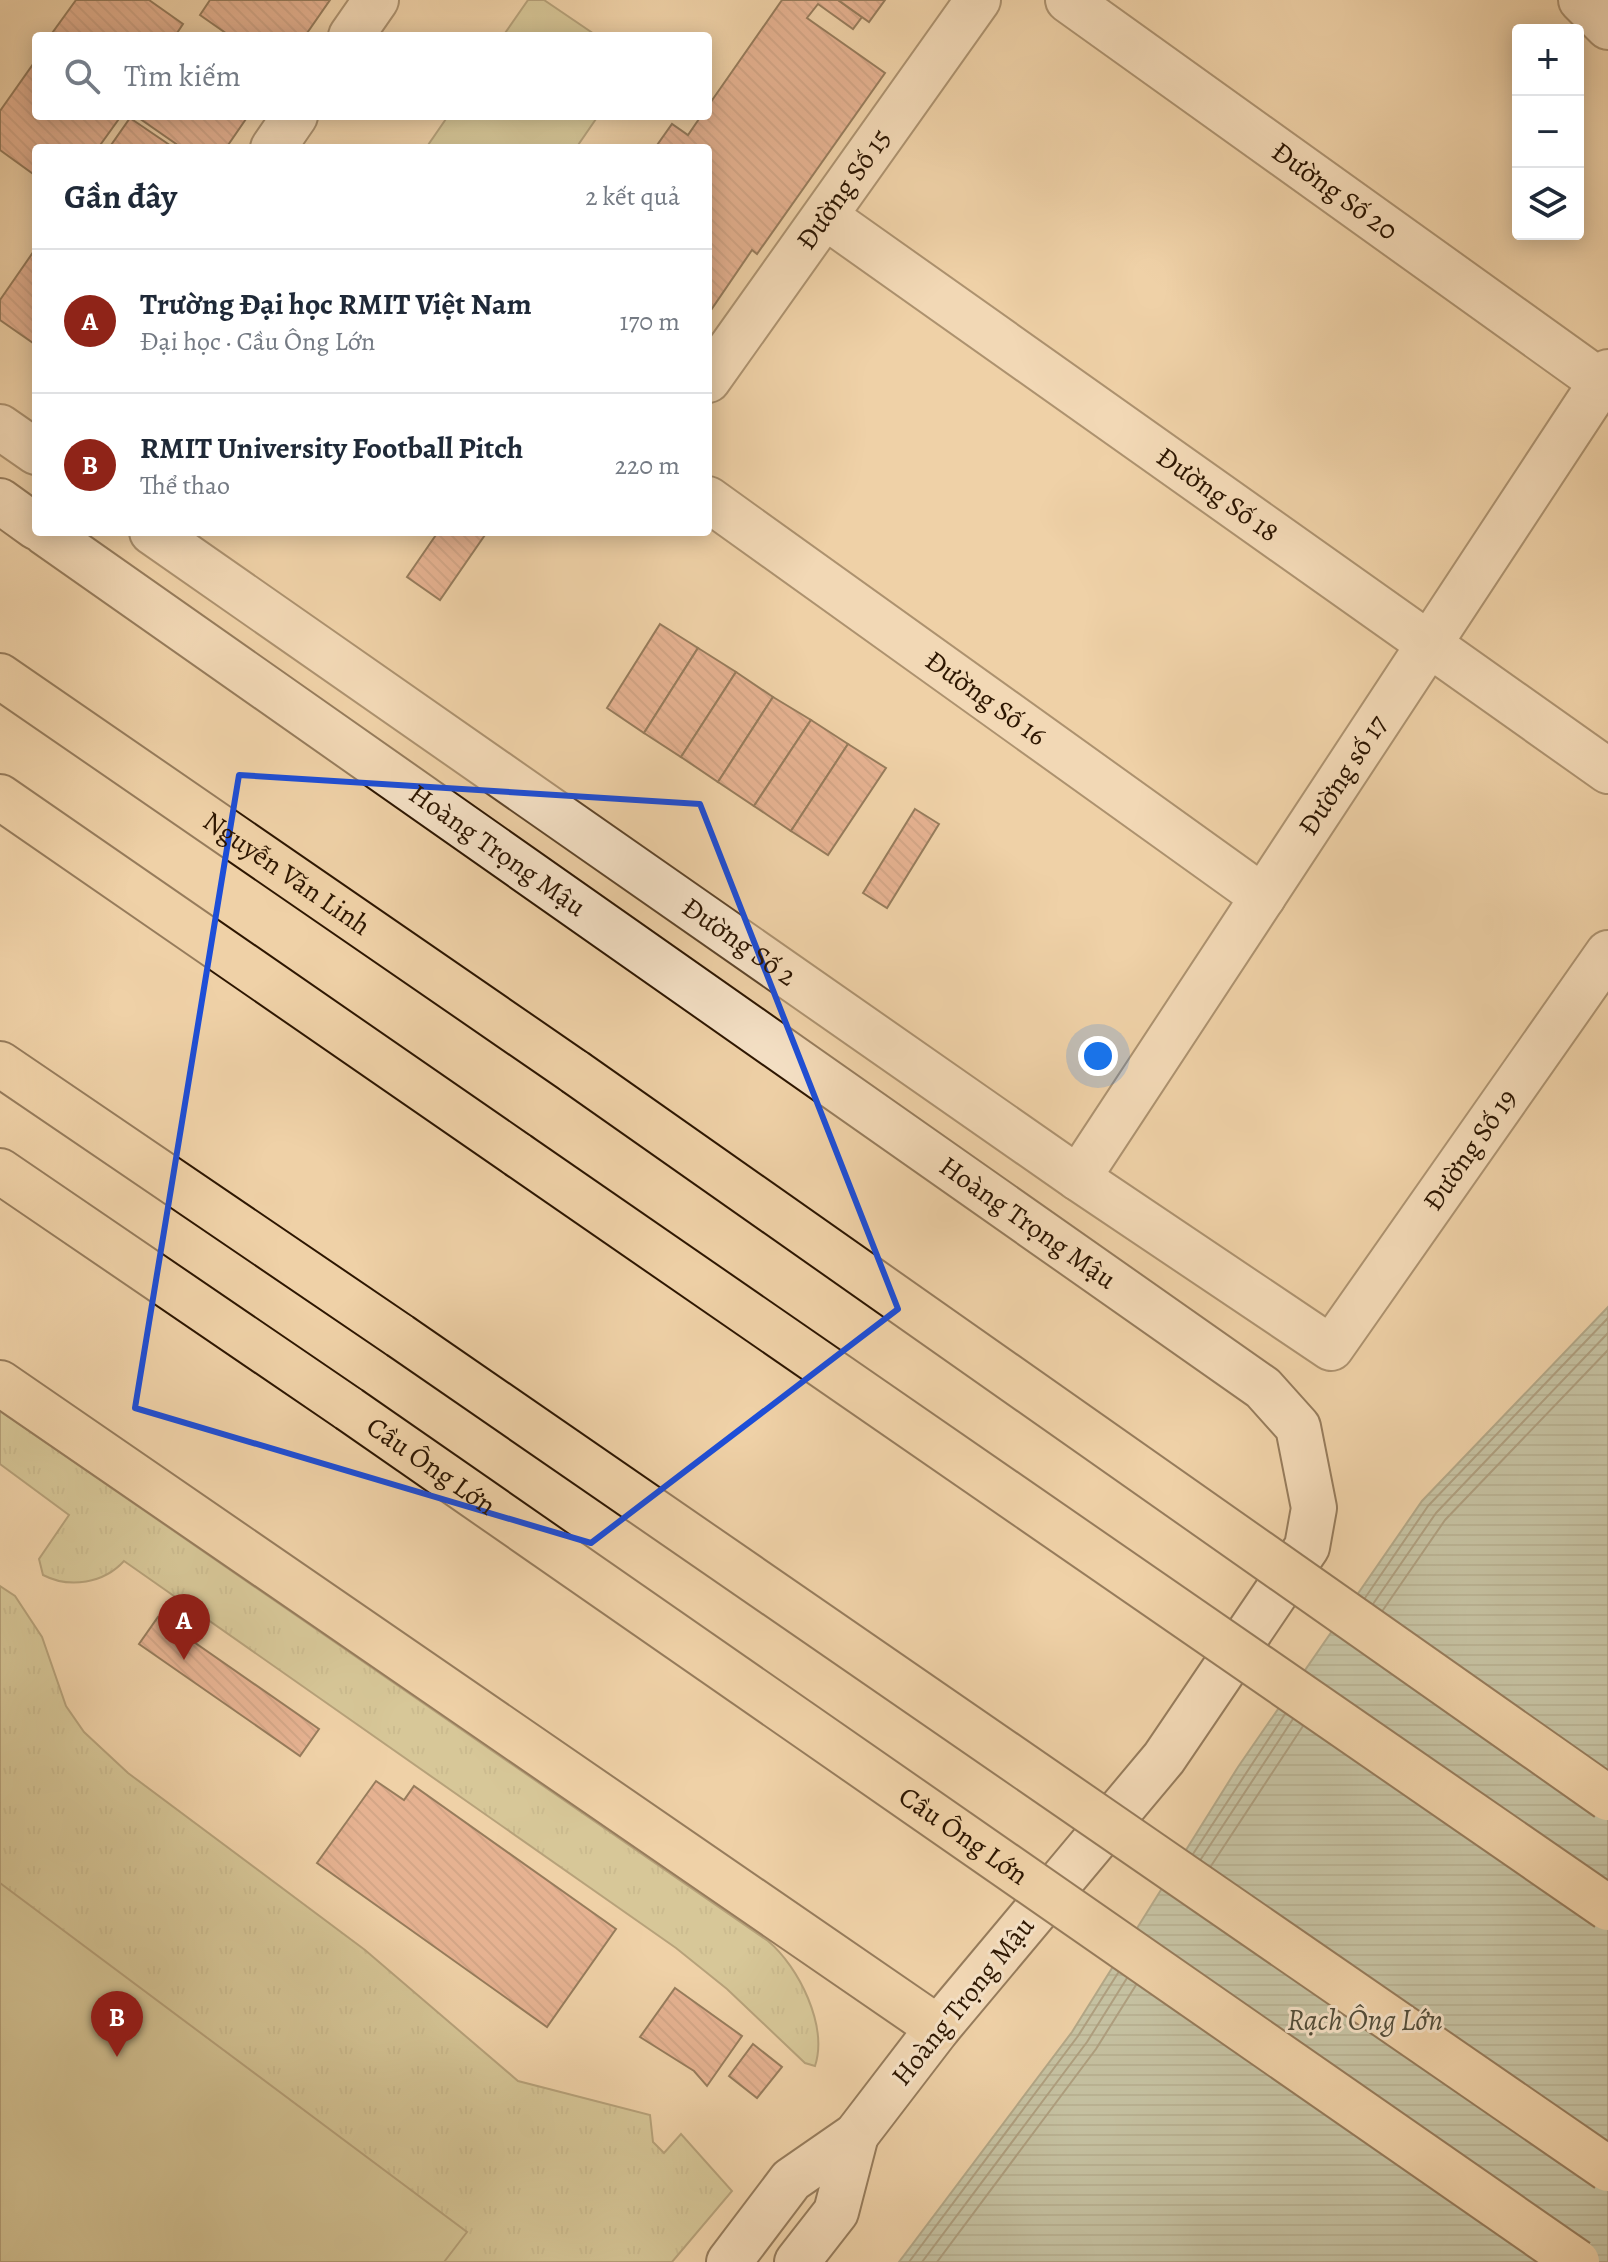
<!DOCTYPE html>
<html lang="vi">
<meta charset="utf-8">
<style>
:root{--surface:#fff;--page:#f2f2f3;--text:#1f2937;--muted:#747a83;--line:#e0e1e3;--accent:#8f2418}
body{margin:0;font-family:Alegreya,serif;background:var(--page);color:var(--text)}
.controls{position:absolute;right:24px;top:24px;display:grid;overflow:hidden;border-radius:8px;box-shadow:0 4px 20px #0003}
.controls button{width:72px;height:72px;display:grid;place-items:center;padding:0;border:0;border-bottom:2px solid var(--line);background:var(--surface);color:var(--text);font:40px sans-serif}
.you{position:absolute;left:1098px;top:1056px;width:28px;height:28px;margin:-20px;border:6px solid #fff;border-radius:50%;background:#1a73e8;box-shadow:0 0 0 12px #1a73e833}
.badge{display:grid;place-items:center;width:52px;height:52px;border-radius:50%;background:var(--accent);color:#fff;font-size:26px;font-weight:700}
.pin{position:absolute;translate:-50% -66px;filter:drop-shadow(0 2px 4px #0008)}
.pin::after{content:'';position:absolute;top:42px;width:28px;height:24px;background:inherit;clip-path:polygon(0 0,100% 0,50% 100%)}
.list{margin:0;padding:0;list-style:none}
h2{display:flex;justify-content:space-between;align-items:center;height:104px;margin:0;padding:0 32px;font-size:34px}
h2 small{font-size:26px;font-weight:400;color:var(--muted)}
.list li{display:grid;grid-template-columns:52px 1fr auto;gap:24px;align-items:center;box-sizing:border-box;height:144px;padding:0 32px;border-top:2px solid var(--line)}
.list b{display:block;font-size:30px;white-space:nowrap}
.list p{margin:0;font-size:26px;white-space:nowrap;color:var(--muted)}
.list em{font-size:26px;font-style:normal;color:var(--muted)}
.icon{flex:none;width:44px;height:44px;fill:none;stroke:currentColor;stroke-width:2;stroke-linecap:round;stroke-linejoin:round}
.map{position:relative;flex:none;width:1608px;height:2262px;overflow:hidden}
.search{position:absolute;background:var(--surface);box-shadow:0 4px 20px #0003;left:32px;top:32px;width:680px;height:88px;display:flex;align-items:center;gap:20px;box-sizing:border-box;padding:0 28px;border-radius:8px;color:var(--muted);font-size:30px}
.panel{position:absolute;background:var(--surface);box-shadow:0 4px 20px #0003;left:32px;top:144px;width:680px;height:392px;border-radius:8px}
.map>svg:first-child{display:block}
</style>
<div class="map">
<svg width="1608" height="2262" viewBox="0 0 1608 2262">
<defs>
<pattern id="grass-tufts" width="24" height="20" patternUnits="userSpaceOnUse" patternTransform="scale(2)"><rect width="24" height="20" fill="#bbbb86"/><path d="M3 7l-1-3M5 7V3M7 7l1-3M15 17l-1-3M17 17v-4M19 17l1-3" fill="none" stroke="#a1a072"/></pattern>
<pattern id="water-rules" width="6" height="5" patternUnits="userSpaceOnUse" patternTransform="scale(2)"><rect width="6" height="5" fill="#9ab7a5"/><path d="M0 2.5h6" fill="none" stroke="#7e9484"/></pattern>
<pattern id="building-back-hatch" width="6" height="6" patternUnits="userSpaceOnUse" patternTransform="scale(2)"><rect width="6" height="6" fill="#dc8c77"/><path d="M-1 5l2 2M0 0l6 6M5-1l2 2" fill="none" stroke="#b3715f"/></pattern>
</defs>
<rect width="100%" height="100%" fill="#efd1a7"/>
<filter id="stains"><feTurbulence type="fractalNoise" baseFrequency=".0025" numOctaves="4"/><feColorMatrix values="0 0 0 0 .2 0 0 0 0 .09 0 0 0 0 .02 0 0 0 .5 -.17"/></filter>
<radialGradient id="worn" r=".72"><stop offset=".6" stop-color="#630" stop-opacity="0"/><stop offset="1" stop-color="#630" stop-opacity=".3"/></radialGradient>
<!-- grass -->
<g fill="url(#grass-tufts)" stroke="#746844" stroke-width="2">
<path d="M0,1411L768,1941C799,1967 828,2026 815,2066L805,2063L727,1989L676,1948L124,1561C104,1583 70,1589 43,1575L39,1559L69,1515L0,1464Z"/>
<polygon points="0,1586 15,1596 42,1637 66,1706 84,1732 128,1773 365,1950 518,2081 650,2115 653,2142 664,2153 681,2134 732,2191 672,2262 0,2262"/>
</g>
<!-- garden -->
<g fill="#bbbb86" stroke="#746844" stroke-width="2">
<polygon points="528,0 544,0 597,36 503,36"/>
<polygon points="448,116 598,116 576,148 426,148"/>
<polygon points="0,1883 467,2232 444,2262 0,2262"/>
</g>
<!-- water -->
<polygon fill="url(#water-rules)" stroke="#6e7763" stroke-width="2" points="1608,1307 1608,2262 899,2262 1072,2032 1238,1767 1422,1501"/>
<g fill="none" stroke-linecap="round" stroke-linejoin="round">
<!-- shore -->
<g stroke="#646653" stroke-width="2">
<polyline points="1365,1598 1428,1506 1608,1318"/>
<polyline points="1373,1604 1436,1513 1608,1333"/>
<polyline points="1383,1610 1445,1520 1608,1350"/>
<polyline points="1193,1854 1285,1714"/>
<polyline points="1201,1859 1293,1719"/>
<polyline points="1211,1866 1303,1726"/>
<polyline points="909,2262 1078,2036 1118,1973"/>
<polyline points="922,2262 1087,2042 1127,1978"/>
<polyline points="937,2262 1096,2049 1136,1985"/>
</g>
</g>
<!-- building -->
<g fill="url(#building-back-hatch)" stroke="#2d1601" stroke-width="2">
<polygon points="76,0 149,0 183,24 175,36 50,36"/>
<polygon points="210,0 330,0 305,36 230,36 200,15"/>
<polygon points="782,0 838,0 862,17 853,29 818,4 807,18 885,73 757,254 752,250 711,310 708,148 655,148 672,124 688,135 701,116 708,116 708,106"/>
<polygon points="838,0 885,0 869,22"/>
<polygon points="36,60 36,116 121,116 98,148 36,148 36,176 0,150 0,111"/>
<polygon points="136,116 248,116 226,148 182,148"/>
<polygon points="130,118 174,148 109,148"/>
<polygon points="36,248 36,345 0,320 0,300"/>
<polygon points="438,532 487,532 440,600 407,577"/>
<polygon points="660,624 698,648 644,733 607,708"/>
<polygon points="698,648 736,672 681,757 644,733"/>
<polygon points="736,672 773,697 718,782 681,757"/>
<polygon points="773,697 811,720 754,806 718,782"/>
<polygon points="811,720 848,744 791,831 754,806"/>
<polygon points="848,744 886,768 828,855 791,831"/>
<polygon points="915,809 939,824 887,908 863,893"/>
<polygon points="158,1617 319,1729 300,1756 139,1644"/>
<polygon points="376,1781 404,1800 414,1786 616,1929 547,2027 317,1863"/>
<polygon points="675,1988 742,2036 707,2086 694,2071 640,2037"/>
<polygon points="753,2044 782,2067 757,2098 729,2076"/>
</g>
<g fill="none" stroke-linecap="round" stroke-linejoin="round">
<!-- minor casing -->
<g stroke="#5e452a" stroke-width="48">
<g id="minor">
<path id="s1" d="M1068,0L1601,382"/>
<polyline points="1581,0 1608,27"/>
<polyline points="351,36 376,0"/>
<polyline points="273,148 295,116"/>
<path id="s2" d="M826,217L1608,771"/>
<path id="s3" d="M708,380L978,0"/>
<polyline points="0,427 36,452"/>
<path id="s4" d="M708,499L1263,897"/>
<path id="s5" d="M152,532L1078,1178L1331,1348L1608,953"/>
<path id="s6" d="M1078,1178L1608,372"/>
</g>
</g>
<!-- secondary casing -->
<g stroke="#2d1601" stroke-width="48">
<g id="secondary">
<polyline points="0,501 36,527"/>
<path id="s7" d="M44,532L1263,1388L1298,1427L1314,1508L1307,1547L1164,1758L938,2028L856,2135L791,2180L729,2262"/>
<polyline points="797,2262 836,2212 856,2135"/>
</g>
</g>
<!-- primary casing -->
<g stroke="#2d1601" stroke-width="48">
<g id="primary">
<path id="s8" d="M0,676L575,1072"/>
<polyline points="0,1171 349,1409"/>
<polyline points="0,1383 938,2028"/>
</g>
</g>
<!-- trunk casing -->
<g stroke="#2d1601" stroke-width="48">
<g id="trunk">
<polyline points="0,797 518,1155"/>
<polyline points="0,1064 400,1336"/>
</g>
</g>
<!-- minor -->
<use href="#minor" stroke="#f5e1c6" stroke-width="44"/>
<!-- secondary -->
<use href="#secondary" stroke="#f5e1c6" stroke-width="44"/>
<!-- primary -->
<use href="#primary" stroke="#efd1a7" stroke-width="44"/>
<!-- trunk -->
<use href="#trunk" stroke="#efd1a7" stroke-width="44"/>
<!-- primary-bridge casing -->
<g stroke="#2d1601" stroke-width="48" stroke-linecap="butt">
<g id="primary-bridge">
<polyline points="575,1072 1608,1798"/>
<path id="s9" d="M349,1409L1577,2262"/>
</g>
</g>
<!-- trunk-bridge casing -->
<g stroke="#2d1601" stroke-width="48" stroke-linecap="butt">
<g id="trunk-bridge">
<polyline points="518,1155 1608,1908"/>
<polyline points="400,1336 1608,2169"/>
</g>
</g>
<!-- primary-bridge -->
<use href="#primary-bridge" stroke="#efd1a7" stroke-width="44"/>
<!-- trunk-bridge -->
<use href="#trunk-bridge" stroke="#efd1a7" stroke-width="44"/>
</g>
<!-- marked area -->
<path d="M0 0H1608V2262H0ZM239,775L700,804L898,1309L591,1543L135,1408Z" fill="#efd1a7" fill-opacity=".55" fill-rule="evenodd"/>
<path fill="none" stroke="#1d4ed8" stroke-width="6" stroke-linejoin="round" d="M239,775L700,804L898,1309L591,1543L135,1408Z"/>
<g text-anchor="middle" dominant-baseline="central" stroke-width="6" stroke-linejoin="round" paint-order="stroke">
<!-- street labels -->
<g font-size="28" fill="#2d1601" stroke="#f5e1c6">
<text stroke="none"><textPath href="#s3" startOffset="234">Đường Số 15</textPath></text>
<text stroke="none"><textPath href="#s1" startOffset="328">Đường Số 20</textPath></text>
<text stroke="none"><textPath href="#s2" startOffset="480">Đường Số 18</textPath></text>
<text stroke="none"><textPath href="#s4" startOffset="342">Đường Số 16</textPath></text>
<text stroke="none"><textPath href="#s6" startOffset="482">Đường số 17</textPath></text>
<text stroke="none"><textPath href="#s7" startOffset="554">Hoàng Trọng Mậu</textPath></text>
<text stroke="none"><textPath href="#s8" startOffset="348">Nguyễn Văn Linh</textPath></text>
<text stroke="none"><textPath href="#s5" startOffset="716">Đường Số 2</textPath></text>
<text stroke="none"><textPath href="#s5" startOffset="1676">Đường Số 19</textPath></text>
<text stroke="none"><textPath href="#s7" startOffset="1202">Hoàng Trọng Mậu</textPath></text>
<text stroke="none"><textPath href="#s9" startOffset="100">Cầu Ông Lớn</textPath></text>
<text stroke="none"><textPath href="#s9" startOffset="748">Cầu Ông Lớn</textPath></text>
<text transform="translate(963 2001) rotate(-51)">Hoàng Trọng Mậu</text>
</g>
<!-- water labels -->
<g font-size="30" font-style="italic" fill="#534e3a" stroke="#f5e1c6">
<text x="1365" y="2020">Rạch Ông Lớn</text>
</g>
</g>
<rect width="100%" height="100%" filter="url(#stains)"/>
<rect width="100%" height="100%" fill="url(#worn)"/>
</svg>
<div class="controls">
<button>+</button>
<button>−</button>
<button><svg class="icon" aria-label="layers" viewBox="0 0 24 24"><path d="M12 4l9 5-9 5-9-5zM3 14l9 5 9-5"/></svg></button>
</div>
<div class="you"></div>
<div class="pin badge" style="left:184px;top:1660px">A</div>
<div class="pin badge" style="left:117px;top:2057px">B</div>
<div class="search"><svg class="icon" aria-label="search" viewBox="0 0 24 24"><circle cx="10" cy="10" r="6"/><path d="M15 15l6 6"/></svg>Tìm kiếm</div>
<section class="panel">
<h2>Gần đây<small>2 kết quả</small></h2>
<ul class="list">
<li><span class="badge">A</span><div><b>Trường Đại học RMIT Việt Nam</b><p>Đại học · Cầu Ông Lớn</p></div><em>170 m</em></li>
<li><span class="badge">B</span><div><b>RMIT University Football Pitch</b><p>Thể thao</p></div><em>220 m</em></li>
</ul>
</section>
</div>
